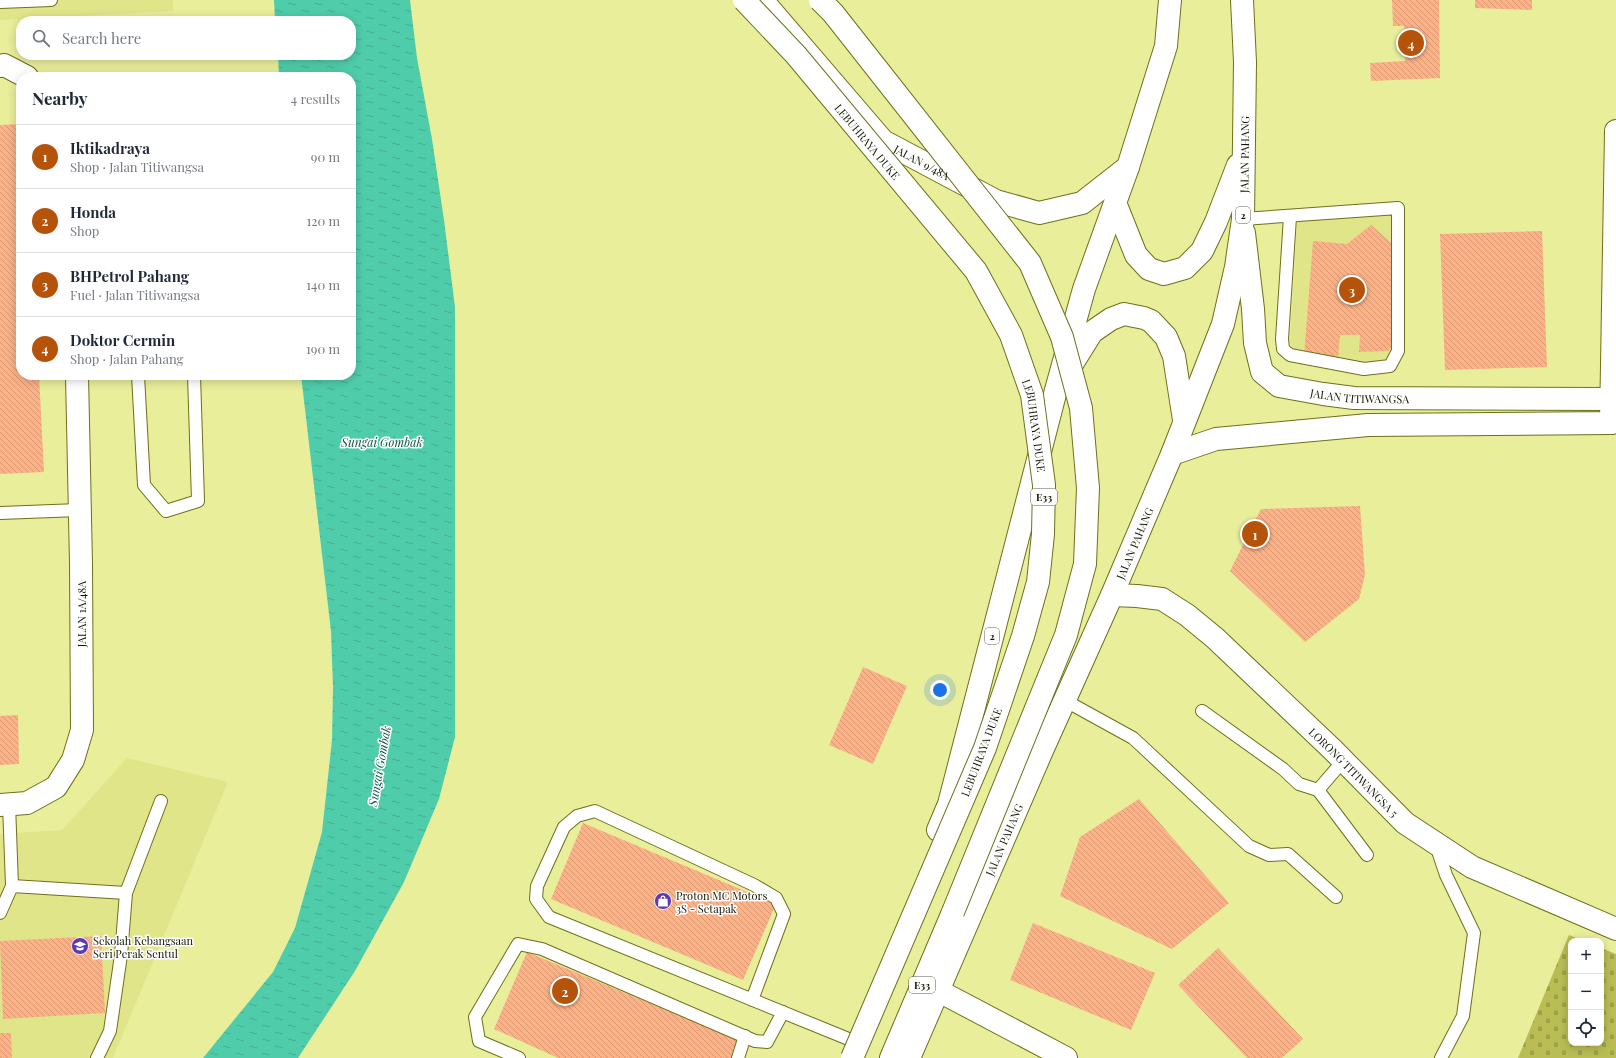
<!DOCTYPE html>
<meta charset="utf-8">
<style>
:root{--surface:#fff;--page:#f2f2f3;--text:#1f2937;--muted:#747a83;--line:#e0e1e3;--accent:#b45309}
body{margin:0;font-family:"Playfair Display",serif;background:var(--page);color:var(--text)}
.controls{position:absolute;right:12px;bottom:12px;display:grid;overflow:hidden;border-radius:8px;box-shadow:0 2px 10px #0003}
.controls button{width:36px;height:36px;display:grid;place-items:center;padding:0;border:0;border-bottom:1px solid var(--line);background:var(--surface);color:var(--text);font:20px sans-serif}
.you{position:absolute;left:940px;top:690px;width:14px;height:14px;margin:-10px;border:3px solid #fff;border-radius:50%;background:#1a73e8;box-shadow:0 0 0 6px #1a73e833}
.badge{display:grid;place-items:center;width:26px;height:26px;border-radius:50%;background:var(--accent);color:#fff;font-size:13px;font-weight:700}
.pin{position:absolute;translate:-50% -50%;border:2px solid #fff;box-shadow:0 1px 4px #0006}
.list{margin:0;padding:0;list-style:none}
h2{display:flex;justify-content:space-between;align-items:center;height:52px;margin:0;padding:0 16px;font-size:17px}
h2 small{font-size:13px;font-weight:400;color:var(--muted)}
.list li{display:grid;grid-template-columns:26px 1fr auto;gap:12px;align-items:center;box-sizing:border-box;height:64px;padding:0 16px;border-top:1px solid var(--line)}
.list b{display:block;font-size:15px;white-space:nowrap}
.list p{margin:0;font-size:13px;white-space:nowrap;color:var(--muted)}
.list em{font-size:13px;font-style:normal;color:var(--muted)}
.icon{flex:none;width:22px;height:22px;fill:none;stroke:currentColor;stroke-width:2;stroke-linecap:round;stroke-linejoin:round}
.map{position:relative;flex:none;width:1616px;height:1058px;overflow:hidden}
.search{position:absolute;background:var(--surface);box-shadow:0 2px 10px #0003;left:16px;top:16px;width:340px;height:44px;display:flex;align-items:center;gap:10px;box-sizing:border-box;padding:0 14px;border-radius:16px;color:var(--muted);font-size:15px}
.panel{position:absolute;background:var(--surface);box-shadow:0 2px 10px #0003;left:16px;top:72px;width:340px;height:308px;border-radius:16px}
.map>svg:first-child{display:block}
</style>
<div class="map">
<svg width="1616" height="1058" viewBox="0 0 1616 1058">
<defs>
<pattern id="cemetery-stones" width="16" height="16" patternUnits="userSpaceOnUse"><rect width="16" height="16" fill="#b9bd54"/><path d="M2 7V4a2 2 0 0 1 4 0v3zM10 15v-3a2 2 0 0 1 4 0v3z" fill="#9ea247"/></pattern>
<pattern id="water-ripples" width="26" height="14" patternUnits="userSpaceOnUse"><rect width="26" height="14" fill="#4fcdaa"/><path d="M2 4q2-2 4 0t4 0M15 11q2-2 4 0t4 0" fill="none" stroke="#44af90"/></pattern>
<pattern id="building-back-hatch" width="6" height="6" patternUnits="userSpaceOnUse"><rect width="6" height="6" fill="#fcb286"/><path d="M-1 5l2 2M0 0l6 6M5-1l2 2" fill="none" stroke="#d79872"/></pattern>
</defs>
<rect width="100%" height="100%" fill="#e9ee9b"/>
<!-- built -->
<g fill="#e1e58a">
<polygon points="0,0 173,0 173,11 0,20"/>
<polygon points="1392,213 1391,351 1387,359 1364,363 1293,349 1290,342 1297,221"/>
<polygon points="127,758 228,782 113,1058 0,1058 0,834 62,830"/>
</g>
<!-- cemetery -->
<polygon fill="url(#cemetery-stones)" points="1569,935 1584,941 1571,941 1571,1043 1601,1043 1601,948 1616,954 1616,1058 1518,1058"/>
<!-- water -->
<polygon fill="url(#water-ripples)" points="274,0 410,0 417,58 432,139 444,220 455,307 455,737 439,799 404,882 355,971 298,1058 203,1058 273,972 295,928 322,832 332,740 333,687 331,631 301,375 351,375 351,77 279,77 278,55 351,55 351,21 275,21"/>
<!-- building -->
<g fill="url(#building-back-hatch)">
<polygon points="1392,0 1439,0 1440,78 1371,81 1370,63 1405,61 1404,26 1393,26"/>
<polygon points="1475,0 1532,0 1532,10 1475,8"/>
<polygon points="21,124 21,375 39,375 44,472 0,474 0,125"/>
<polygon points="1371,225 1394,245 1394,344 1388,351 1359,352 1360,335 1340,335 1338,359 1304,356 1313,241 1347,244"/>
<polygon points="1542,231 1547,367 1445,370 1440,234"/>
<polygon points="1360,506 1365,575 1359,599 1305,642 1230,571 1261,509"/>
<polygon points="863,667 907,686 873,764 829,745"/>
<polygon points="18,715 19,764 0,765 0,716"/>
<polygon points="1139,799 1229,903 1172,949 1060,896 1080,837"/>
<polygon points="583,823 776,904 743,980 551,899"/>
<polygon points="1033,923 1155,973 1131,1030 1010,980"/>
<polygon points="101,936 105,1013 3,1019 0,941"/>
<polygon points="1218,948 1303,1039 1282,1058 1247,1058 1178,985"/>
<polygon points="527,952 738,1040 731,1058 558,1058 494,1029"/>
<polygon points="0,1033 11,1033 12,1058 0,1058"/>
</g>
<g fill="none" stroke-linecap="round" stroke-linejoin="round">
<!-- lane casing -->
<g stroke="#6e701b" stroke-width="14">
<g id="lane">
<polyline points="0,2 51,0"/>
<polyline points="1243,219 1398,208 1398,351 1390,366 1364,369 1290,355 1283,349 1282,339 1290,217"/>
<polyline points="138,375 144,485 166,511 198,501 194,375"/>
<polyline points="0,513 79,510"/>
<polyline points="1064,700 1133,738 1249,846 1269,855 1288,854 1336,897"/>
<polyline points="1202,711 1283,769 1299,784 1318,790 1343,761"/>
<polyline points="1318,790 1367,855"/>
<polyline points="9,804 12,886"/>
<polyline points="1436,845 1446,875 1474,933 1463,1016 1441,1058"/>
<polyline points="0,913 12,886 126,893"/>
<polyline points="752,1000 784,914 776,898 754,885 595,811 577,816 564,827 537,886 536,899 549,917 851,1040"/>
<polyline points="97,1058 110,1031 121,955 126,893 161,801"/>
<polyline points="519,1058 479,1041 475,1017 518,944 542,949 755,1041 767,1042 783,1012"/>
<polyline points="738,1058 745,1036"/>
</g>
</g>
<!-- street casing -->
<g stroke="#6e701b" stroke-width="24">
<g id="street">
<polyline points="0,66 4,65 27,77"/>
<polyline points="1611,423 1616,131"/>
<path id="s1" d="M1112,595L1137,596L1162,599L1187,615L1215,638L1333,750L1405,823L1472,867L1616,929"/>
<polyline points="0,805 27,803 56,787 73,760 82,730 81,564 77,375"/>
<polyline points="937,990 1066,1058"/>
</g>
</g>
<!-- secondary casing -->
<g stroke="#6e701b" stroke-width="24">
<g id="secondary">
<path id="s2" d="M762,0L883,141L996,201L1039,213L1082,203L1128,167"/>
<path id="s3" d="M1244,233L1253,309L1255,343L1262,372L1279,386L1323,394L1354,398L1616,399"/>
<polyline points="1172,454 1216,439 1368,425 1611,423 1616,422"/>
</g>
</g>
<!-- primary casing -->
<g stroke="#6e701b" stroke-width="24">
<g id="primary">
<polyline points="1116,205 1136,255 1149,269 1164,274 1185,268 1202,251 1216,222 1238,165"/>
<polyline points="1069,369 1092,332 1111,319 1124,314 1144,318 1151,321 1166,337 1174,356 1184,420"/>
<polyline points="938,830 949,804 1056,390 1084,289 1128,167 1166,46 1170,0"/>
<path id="s4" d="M909,1058L1041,753L1112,595L1172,454L1223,324L1236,267L1243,219L1245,62L1242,0"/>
</g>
</g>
<!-- highway casing -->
<g stroke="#6e701b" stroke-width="24">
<polyline id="highway" points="891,1058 953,912"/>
</g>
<!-- lane -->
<use href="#lane" stroke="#fff" stroke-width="12"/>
<!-- street -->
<use href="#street" stroke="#fff" stroke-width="22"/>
<!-- secondary -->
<use href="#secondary" stroke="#fff" stroke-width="22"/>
<!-- primary -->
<use href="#primary" stroke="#fff" stroke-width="22"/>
<!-- highway -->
<use href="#highway" stroke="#fff" stroke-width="22"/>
<!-- highway-bridge casing -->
<g stroke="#6e701b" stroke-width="24" stroke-linecap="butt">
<g id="highway-bridge">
<path id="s5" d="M744,0L796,55L976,271L1011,335L1032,395L1044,485L1043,534L1038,582L1023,636L985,748L852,1058"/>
<polyline points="820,0 833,13 1030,263 1062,337 1081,408 1088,488 1085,564 1066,635 953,912"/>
</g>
</g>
<!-- highway-bridge -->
<use href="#highway-bridge" stroke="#fff" stroke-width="22"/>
</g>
<!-- icons -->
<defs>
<g id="shop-disc" transform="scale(0.9)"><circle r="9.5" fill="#5d3ab2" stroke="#fff"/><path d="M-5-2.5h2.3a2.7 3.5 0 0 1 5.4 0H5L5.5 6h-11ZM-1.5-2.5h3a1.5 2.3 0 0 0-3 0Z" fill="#fff"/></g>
<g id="school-disc" transform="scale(0.9)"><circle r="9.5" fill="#5d3ab2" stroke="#fff"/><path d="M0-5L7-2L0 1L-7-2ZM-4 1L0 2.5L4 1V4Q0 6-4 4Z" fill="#fff"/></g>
</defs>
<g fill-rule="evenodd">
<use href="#shop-disc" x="663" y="901"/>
<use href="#school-disc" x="80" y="946"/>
</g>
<g text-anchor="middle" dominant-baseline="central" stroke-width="3" stroke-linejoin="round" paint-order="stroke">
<!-- shield labels -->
<g fill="#fff" stroke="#5a5a4c" stroke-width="1">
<rect x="1236" y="207" width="14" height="16" rx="3"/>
<rect x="1031" y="489" width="26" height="16" rx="3"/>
<rect x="985" y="628" width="14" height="16" rx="3"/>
<rect x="909" y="977" width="26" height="16" rx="3"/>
</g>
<g font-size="10" font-weight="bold" fill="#131400">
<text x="1243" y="215">2</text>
<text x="1044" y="497">E33</text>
<text x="992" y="636">2</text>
<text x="922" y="985">E33</text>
</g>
<!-- street labels -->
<g font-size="11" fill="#131400" stroke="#fff">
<text stroke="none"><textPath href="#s5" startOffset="188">LEBUHRAYA DUKE</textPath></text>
<text stroke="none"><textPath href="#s4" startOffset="970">JALAN PAHANG</textPath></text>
<text stroke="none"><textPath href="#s2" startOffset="230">JALAN 9/48A</textPath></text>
<text stroke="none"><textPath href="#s3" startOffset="244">JALAN TITIWANGSA</textPath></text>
<text stroke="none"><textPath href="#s5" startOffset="524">LEBUHRAYA DUKE</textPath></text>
<text stroke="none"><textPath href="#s4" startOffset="562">JALAN PAHANG</textPath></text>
<text transform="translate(81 614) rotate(-90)">JALAN 1A/48A</text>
<text transform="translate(981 752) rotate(-69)">LEBUHRAYA DUKE</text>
<text stroke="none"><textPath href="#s1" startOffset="309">LORONG TITIWANGSA 5</textPath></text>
<text stroke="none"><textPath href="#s4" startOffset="238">JALAN PAHANG</textPath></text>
</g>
<!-- poi labels -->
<g font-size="11" fill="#131400" stroke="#fff" text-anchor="start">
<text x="676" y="895">Proton MC Motors<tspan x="676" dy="13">3S - Setapak</tspan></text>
<text x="93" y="940">Sekolah Kebangsaan<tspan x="93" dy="13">Seri Perak Sentul</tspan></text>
</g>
<!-- water labels -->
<g font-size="12" font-style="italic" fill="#0b5442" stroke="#fff">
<text x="382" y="442">Sungai Gombak</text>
<text transform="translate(379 766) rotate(-80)">Sungai Gombak</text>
</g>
</g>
</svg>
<div class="controls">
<button>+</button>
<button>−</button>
<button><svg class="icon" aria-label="locate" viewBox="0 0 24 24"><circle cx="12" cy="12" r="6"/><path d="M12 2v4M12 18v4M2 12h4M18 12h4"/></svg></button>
</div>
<div class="you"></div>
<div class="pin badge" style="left:1255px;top:534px">1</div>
<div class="pin badge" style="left:565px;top:991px">2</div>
<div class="pin badge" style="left:1352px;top:290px">3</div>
<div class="pin badge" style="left:1411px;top:43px">4</div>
<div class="search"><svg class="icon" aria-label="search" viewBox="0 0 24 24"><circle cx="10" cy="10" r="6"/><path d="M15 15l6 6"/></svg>Search here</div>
<section class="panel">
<h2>Nearby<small>4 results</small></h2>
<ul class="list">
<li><span class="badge">1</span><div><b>Iktikadraya</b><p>Shop · Jalan Titiwangsa</p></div><em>90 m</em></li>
<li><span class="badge">2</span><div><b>Honda</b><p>Shop</p></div><em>120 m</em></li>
<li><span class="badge">3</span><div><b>BHPetrol Pahang</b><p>Fuel · Jalan Titiwangsa</p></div><em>140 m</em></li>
<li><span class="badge">4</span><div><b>Doktor Cermin</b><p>Shop · Jalan Pahang</p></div><em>190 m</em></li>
</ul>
</section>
</div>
